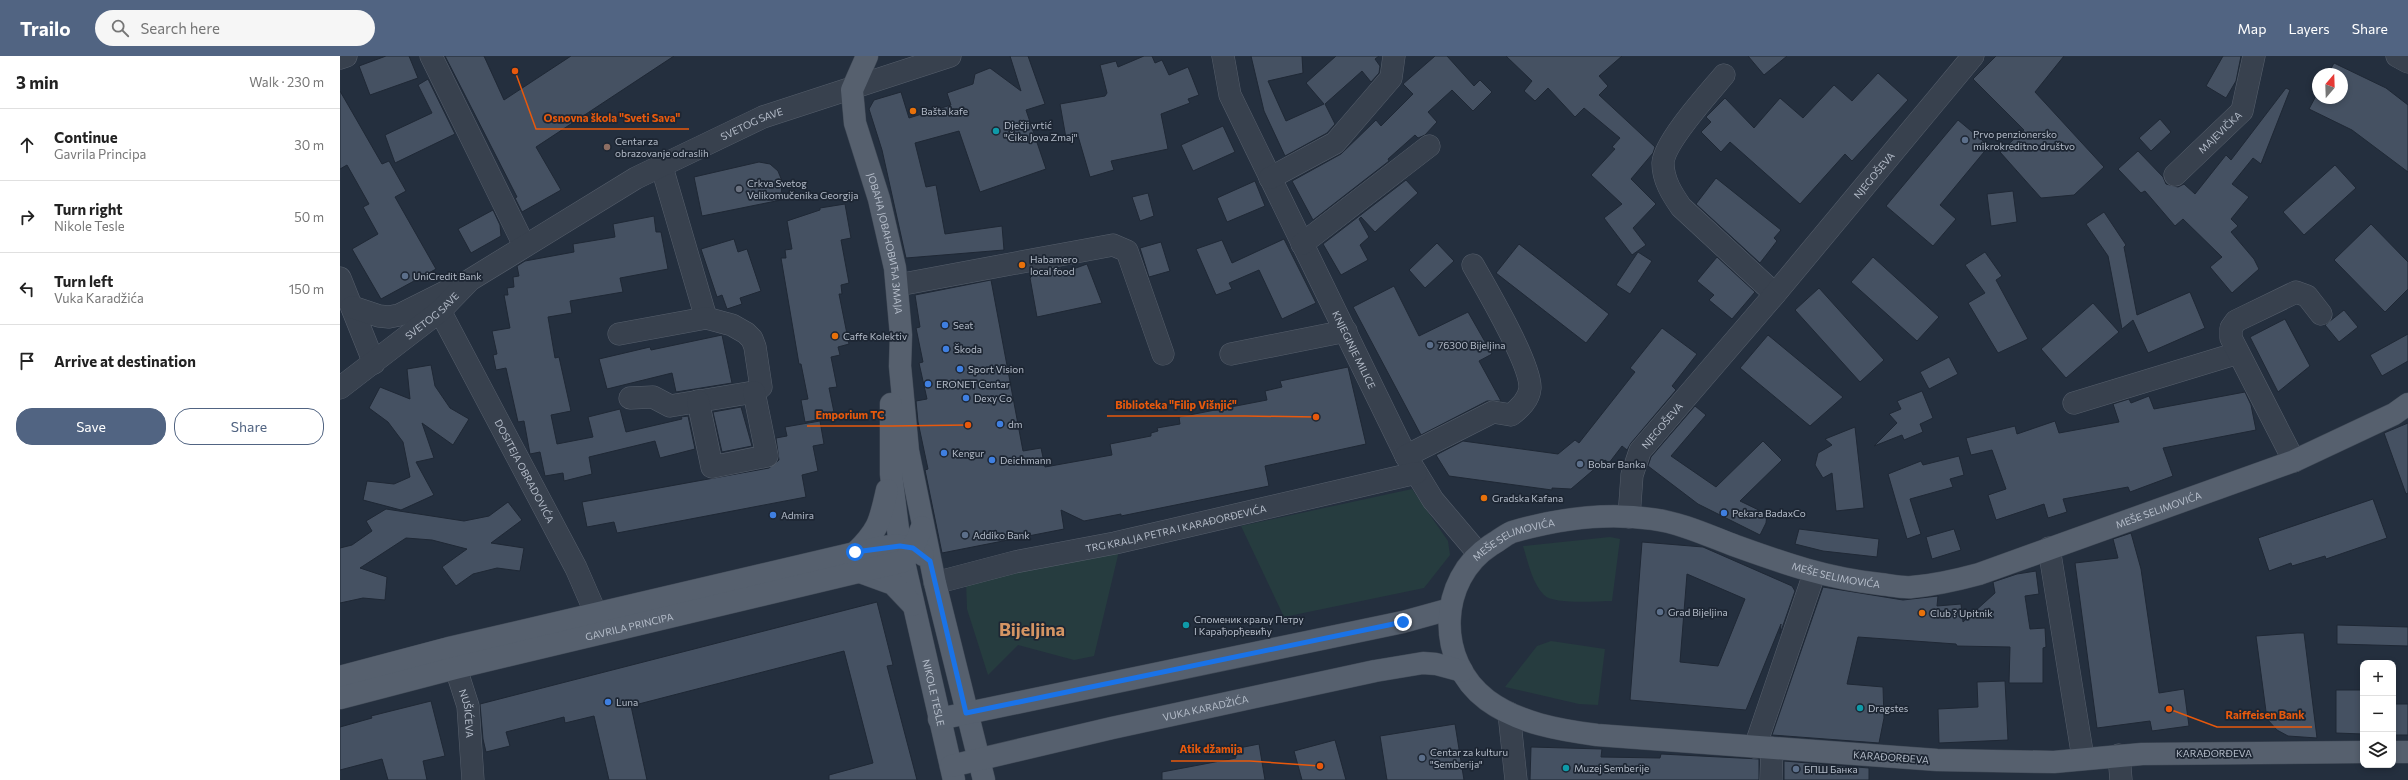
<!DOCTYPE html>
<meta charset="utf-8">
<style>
:root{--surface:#fff;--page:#f6f6f6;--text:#222;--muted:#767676;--line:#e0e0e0;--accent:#516482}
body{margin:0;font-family:Commissioner,sans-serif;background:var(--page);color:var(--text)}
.controls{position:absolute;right:12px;bottom:12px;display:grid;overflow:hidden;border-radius:8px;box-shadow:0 2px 6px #0003}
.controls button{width:36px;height:36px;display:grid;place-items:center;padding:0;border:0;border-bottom:1px solid var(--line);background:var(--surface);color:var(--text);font:20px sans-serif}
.compass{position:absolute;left:1972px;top:12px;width:36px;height:36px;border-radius:50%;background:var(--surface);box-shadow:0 2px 6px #0003;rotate:19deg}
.stop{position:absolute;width:12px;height:12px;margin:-9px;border:3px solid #1a73e8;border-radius:50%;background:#fff}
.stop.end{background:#1a73e8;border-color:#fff;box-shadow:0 1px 4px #0008}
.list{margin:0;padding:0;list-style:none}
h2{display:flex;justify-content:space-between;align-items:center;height:52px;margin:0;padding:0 16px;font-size:17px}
h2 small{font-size:13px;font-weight:400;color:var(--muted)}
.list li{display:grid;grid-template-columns:26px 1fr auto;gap:12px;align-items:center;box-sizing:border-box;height:72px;padding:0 16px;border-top:1px solid var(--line)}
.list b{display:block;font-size:15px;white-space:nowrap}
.list p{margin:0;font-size:13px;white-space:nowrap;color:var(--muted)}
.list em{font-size:13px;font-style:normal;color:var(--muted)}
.actions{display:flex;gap:8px;padding:12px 16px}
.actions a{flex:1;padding:9px 0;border:1px solid var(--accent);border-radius:16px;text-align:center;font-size:14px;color:var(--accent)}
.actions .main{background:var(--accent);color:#fff}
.icon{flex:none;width:22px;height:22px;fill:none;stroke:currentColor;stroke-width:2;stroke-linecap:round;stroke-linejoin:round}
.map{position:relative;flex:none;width:2068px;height:724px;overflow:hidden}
header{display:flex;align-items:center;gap:24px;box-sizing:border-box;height:56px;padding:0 20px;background:var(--accent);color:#fff}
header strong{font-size:19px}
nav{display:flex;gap:22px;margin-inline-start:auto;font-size:14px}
.search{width:280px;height:36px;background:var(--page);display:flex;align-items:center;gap:10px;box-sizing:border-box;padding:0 14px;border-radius:22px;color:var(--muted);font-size:15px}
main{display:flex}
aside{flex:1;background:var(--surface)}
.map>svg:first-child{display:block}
</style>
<header>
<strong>Trailo</strong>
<div class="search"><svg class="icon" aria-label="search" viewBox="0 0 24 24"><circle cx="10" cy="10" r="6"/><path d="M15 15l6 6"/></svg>Search here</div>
<nav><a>Map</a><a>Layers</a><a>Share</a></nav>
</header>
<main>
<aside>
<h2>3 min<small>Walk · 230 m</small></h2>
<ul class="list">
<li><svg class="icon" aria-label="ahead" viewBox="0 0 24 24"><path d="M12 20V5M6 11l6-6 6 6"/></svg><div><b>Continue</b><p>Gavrila Principa</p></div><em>30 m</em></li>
<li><svg class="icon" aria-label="right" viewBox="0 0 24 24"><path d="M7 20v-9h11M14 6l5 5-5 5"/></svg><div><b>Turn right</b><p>Nikole Tesle</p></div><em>50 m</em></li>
<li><svg class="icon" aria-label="left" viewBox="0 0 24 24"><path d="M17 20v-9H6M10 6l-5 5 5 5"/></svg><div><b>Turn left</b><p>Vuka Karadžića</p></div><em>150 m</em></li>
<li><svg class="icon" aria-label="arrive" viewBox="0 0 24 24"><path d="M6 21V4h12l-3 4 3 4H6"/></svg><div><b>Arrive at destination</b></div></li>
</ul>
<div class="actions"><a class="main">Save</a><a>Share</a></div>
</aside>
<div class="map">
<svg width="2068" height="724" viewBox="0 0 2068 724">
<rect width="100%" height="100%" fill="#242f3e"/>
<!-- green -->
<g fill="#263c3f">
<polygon points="1072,433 1108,485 1110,499 1084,532 944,561 901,470"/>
<path d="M1270,481L1280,483L1272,545C1257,545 1214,549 1204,539C1192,527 1188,506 1183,490Z"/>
<polygon points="779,495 754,600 734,604 678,589 648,619 627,553 626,524"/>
<polygon points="1211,585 1265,593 1258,649 1239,648 1165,631 1197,590"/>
</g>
<!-- building -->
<g fill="#455162" stroke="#1f2835" fill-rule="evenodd">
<polygon points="46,0 69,0 78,22 30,39 19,10"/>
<polygon points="105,0 144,0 164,44 231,0 334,0 196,91 221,134 182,156 175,142 177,141"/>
<polygon points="670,0 688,0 705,48 686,54 706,113 640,136 619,75 575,87 586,131 596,129 605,178 662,170 664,194 566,202 542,94 529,53 534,44 561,36 569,62 611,49 607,37 633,28 635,18 650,12 681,35"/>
<polygon points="804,0 812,0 815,7 822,4 829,19 848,11 859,39 848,43 850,47 821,58 828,93 771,105 774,114 750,121 738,80 726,82 720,48 765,40 767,37 760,9 776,5 778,11"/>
<polygon points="911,0 962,0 963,17 928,25 946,65 984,48 966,27 996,0 1039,0 1035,3 1040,10 1039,17 1031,26 1022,15 985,48 995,68 987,77 945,100 924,55"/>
<polygon points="1095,0 1107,0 1134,30 1140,24 1152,36 1133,55 1112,34 1088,56 1097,66 1085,79 1078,82 1075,79 1048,103 1049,105 973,164 952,125 1001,98 1036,64 1041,70 1073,38 1063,28"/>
<polygon points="1166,0 1282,0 1259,20 1268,30 1259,39 1315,91 1313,97 1291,123 1316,148 1293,172 1306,189 1292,199 1264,162 1282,148 1251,119 1275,93 1272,91 1280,82 1244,52 1235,61 1208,32 1195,45 1184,35 1192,25"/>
<polygon points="1408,0 1447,0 1424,19"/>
<polygon points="1656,0 1724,0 1695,36 1764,111 1734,139 1701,142 1660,96 1684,74 1633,23"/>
<polygon points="1883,0 1901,0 1896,25 1886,42 1866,30"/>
<polygon points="1994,7 2046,32 2068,49 2068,116 2012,74 1969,53 1978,36 1978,42 2002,42 2002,18 1988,18"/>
<polygon points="1538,17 1568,44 1512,105 1505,98 1460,148 1390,86 1381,96 1361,76 1371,66 1366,61 1385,42 1414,72 1440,42 1463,62 1494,29 1512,45"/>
<polygon points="88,23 115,78 55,107 45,79 92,57 78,29"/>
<polygon points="1946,32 1950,34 1921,108 1913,102 1892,128 1909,141 1891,163 1898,170 1891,176 1914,203 1919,213 1892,237 1870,211 1882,201 1843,163 1835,170 1805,135 1801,137 1778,113 1798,95 1823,121 1826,128 1838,131 1844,128 1855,138 1886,99 1891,104"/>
<polygon points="0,35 42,108 49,105 66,135 55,141 96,213 41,243 12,193 38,178 23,151 29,148 7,109 0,113"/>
<polygon points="1820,63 1831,76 1811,95 1799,82"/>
<polygon points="1618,64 1649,90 1600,149 1616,163 1593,190 1546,150"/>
<polygon points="883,70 895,96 853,115 841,89"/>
<polygon points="419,106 430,108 438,115 442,125 441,144 362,160 354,121"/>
<polygon points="1995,109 2016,132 1964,179 1943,156"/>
<polygon points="1376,122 1441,174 1434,182 1437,185 1420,207 1356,148"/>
<polygon points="1066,124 1078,137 1035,176 1021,161 1019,163 1029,181 1020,189 1028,204 1001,219 983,188"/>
<polygon points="915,125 925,150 887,166 877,142"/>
<polygon points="1673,135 1677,166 1651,170 1647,138"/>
<polygon points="808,137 814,160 800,165 792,141"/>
<polygon points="505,148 511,182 501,184 509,227 501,229 502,238 499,238 509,288 498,291 500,299 491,301 497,331 489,332 495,361 465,366 461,344 468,343 461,308 459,308 441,202 446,202 445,194 452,193 447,165 480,154 480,152"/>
<polygon points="153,154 160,169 161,180 131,197 118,173"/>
<polygon points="1764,156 1786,189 1784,191 1797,259 1850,236 1865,272 1808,297 1793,264 1782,273 1768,200 1746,168"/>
<polygon points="314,160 316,176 321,176 328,213 280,222 283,236 230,245 232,257 208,261 215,302 219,301 231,355 211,359 217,388 253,381 248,361 280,353 286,376 342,363 341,361 348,360 355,393 320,402 315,385 249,401 252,418 224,425 223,417 205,420 200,396 190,398 184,365 178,366 166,312 156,314 153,299 157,298 152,275 170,272 164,239 168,239 167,232 174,231 173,221 179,220 177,210 185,205 234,196 233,188 275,181 273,168"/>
<polygon points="2031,168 2068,206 2068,233 2045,256 1994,204"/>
<polygon points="394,183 398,196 407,193 421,235 400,242 402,248 387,253 382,239 377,241 361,193"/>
<polygon points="944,183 976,247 942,263 919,214 889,227 892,233 876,239 856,193 882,184 892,207"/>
<polygon points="821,186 830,215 809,221 800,192"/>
<polygon points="1097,187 1114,205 1085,232 1069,214"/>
<polygon points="1179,188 1269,258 1246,287 1156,217"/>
<polygon points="1298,196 1312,205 1290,238 1276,229"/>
<polygon points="1645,196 1662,220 1656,224 1688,283 1658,297 1628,247 1645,237 1625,209"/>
<polygon points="1377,201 1415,236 1392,263 1369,244 1374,239 1357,225"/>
<polygon points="1533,201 1599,261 1577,285 1511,226"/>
<polygon points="747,208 762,247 697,261 690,222 696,216 721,211 722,217"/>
<polygon points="651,224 683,395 701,392 705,411 772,399 770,388 811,380 811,377 818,375 817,372 840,368 839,361 927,344 925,335 942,331 940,325 1008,311 1026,388 925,410 929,430 781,460 781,458 744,465 721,454 724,473 602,497 585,414 588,413 578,366 576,345 587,343 579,307 583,306 576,272 580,271 575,239"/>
<polygon points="1054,230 1079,280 1128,256 1152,298 1139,305 1161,345 1147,345 1081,379 1013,251"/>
<polygon points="1479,232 1544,304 1520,326 1455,254"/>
<polygon points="1753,247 1779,276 1726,322 1701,293"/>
<polygon points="2004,254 2018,271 1999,286 1985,269"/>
<polygon points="1945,263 1970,310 1938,336 1910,281"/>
<polygon points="1322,272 1357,298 1332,330 1336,334 1291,387 1287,394 1282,390 1269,407 1265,404 1231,433 1212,432 1212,434 1109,420 1096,399 1123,385 1218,398 1235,384 1239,387 1295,316 1290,312"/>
<polygon points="2068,278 2068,305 2042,320 2030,299"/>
<polygon points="382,279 392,327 336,336 332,317 267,333 259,303 310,291 311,294"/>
<polygon points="1428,279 1503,341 1470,370 1400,312"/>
<polygon points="1609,301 1618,318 1589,333 1580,316"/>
<polygon points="91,309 95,330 110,352 129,363 113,389 82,367 94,402 76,406 94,439 61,454 23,444 27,425 54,428 70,421 63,386 48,366 29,352 40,331 70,343 67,313"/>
<polygon points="1582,335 1593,362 1580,368 1583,376 1564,384 1562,379 1534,390 1557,367 1549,358 1561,353 1557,345"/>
<polygon points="1905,336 1911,349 1916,374 1823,392 1833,420 1790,436 1788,431 1723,443 1727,456 1708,462 1704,448 1656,464 1648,439 1666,433 1652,394 1631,399 1626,382 1675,370 1677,378 1715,365 1719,377 1779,366 1773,348 1789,343 1791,347 1809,340 1814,353"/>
<polygon points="1355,350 1366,359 1331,400 1376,431 1423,385 1442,404 1400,445 1427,458 1426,467 1420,479 1358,448 1308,410 1311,401"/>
<polygon points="401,351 412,390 382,396 373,356"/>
<polygon points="480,365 484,388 473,390 478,415 462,419 466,441 277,477 274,466 247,471 242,446 429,412 439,404 436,382 447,380 445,371"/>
<polygon points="2068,367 2068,437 2066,438 2044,377"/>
<polygon points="1515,371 1524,452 1496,455 1492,417 1483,422 1475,409 1478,397 1492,389 1485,383"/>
<polygon points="1619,400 1624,419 1610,423 1613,431 1570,443 1581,478 1567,483 1548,418 1581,405 1583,409"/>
<polygon points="2033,443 2047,482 1986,503 1985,500 1952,510 1951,507 1929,515 1918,482"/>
<polygon points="168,446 182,464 151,487 184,492 180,515 157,512 133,518 116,530 102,511 127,493 92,484 66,482 20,512 47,521 45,544 23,542 0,547 0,492 12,489 32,475 26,465 46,453 124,465 149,460"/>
<polygon points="1459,473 1539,483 1537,501 1483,495 1455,488"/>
<polygon points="1614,473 1621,494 1592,503 1586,481"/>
<polygon points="1791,477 1801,513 1819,637 1844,633 1849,670 1812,675 1810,665 1757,672 1735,507 1778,502 1773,483"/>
<path d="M1302,486L1363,491L1452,530L1455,535L1440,578L1441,568L1406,654L1290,644ZM1347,518L1405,543L1378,610L1340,606Z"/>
<polygon points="1696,515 1699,538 1685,540 1690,573 1705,572 1706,591 1703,592 1703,627 1669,627 1670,591 1617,590 1616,588 1518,581 1507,628 1543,631 1544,662 1539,687 1432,679 1483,531 1563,544 1598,540 1597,550 1621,548 1623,566 1655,537 1653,526 1677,518"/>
<polygon points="537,546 553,609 547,610 577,724 489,724 489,719 533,707 504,595 291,650 307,724 269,724 254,660 225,667 224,661 166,676 170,690 146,696 143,683 140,648"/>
<polygon points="1997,569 2068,571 2068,590 1997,588"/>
<polygon points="1957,577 1964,577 1977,682 1948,680 1937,674 1927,663 1916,580"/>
<polygon points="1665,625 1668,684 1599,687 1598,653 1638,651 1637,626"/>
<polygon points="1996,634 2023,634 2023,678 1996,677"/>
<polygon points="91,645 105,700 83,705 87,724 48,724 42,703 0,714 0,671 32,662 31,660"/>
<rect x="2053" y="648" width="15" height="31"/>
<polygon points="1115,668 1124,724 1047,724 1040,680"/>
<polygon points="995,684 1006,724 962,724 954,695"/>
<polygon points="919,688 925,724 822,724 822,716 896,702 894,693"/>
<polygon points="1191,691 1262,693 1261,701 1320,702 1321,698 1419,703 1419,724 1190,724"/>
<polygon points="1444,705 1529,712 1529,724 1444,724"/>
</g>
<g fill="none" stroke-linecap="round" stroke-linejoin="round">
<!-- minor casing -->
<g stroke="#565f6c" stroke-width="23">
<g id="minor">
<polyline points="91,0 184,189"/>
<path id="s1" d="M883,0L890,39L1066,400L1093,444L1138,497"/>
<polyline points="2057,0 2068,6"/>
<polyline points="0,2 6,0"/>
<path d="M1384,19C1369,37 1324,86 1323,107C1323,124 1332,138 1341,151L1435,238"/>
<polyline points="321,108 366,262"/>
<path id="s2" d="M1835,119L1902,55L1914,0"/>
<polyline points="930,122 995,87 1051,22 1054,0"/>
<polyline points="962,188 1089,90"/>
<polyline points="0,222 34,307"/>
<polyline points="558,229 773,189 787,195 823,298"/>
<polyline points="12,251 39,260 49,261 59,259 119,229"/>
<path id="s3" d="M100,255L236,512L263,574"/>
<polyline points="279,278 366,262 392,269 406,277 412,283 415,291 421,331 414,336 330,350 313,341 290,342"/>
<polyline points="891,298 1006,275"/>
<path id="s4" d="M0,332L100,255L130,224L296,122L423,61L610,0"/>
<polyline points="358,345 372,411 427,400 414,336"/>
<polyline points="1734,347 1898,297"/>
<path d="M1066,400L1153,356L1171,359C1180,352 1189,344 1190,332C1191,308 1146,232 1133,209"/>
<polyline points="1954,405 1891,282 1891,272 1896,265 1956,236 1967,240 1981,258"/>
<path id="s5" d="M1289,461L1292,419L1300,395L1435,238L1633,0"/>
<polyline points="1709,492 1743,702"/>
<path id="s6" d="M595,527L675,506L775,487L1076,417"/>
<path id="s7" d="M110,594L128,650L133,724"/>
<polyline points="1169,657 1176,724"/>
<polyline points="1415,691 1474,518"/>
<polyline points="1779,699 1781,724"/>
<polyline points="1431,724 1432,692"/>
</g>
</g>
<!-- major casing -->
<g stroke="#414a57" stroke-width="23">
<g id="major">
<path id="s8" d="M527,0L512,34L515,67L539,143L555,212L561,279L560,310L568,395L595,527L644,724"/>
<path id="s9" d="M551,348V418L560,489L614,724"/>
<path d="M515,497C539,474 540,465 547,434"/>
<polyline points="520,516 553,528 573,549"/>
<path d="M0,621L109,592L515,497C536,493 565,482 583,499"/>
<path id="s10" d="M0,642L115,612L564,505L573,492L582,471"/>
<polyline points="599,663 1063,566 1110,553"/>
<path id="s11" d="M2023,696L1802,698L1714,706L1597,704L1257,679C1219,674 1178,667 1147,644C1095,605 1098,523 1151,489C1158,485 1165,479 1172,476C1217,463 1266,456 1312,463C1342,467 1369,480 1396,490C1446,508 1486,522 1540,528C1550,529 1562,532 1572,531C1595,529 1617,524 1639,518L1954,405L2054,358L2068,348"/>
<polyline points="2053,696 2068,696"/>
<path id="s12" d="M611,710L772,672L1035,615L1083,607L1096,608L1122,615"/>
</g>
</g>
<!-- minor -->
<use href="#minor" stroke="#38414e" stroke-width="22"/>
<!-- major -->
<use href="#major" stroke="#56606e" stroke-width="22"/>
</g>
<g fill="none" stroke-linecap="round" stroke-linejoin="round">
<!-- route -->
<polyline stroke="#1a73e8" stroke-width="5" points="515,496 560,490 573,492 590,505 626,657 1063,566"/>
</g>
<!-- markers -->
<g fill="#e8710a" stroke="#1d2633" stroke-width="1.5">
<circle cx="573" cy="55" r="4"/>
<circle cx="682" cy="209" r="4"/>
<circle cx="495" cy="280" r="4"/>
<circle cx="1144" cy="442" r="4"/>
<circle cx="1582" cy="557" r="4"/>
</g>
<g fill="#0f9aa8" stroke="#1d2633" stroke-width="1.5">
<circle cx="656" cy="75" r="4"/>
<circle cx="846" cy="569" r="4"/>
<circle cx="1520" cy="652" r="4"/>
<circle cx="1226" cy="712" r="4"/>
</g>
<g fill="#5c6f8a" stroke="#1d2633" stroke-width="1.5">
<circle cx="1625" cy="84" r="4"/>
<circle cx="65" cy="220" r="4"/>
<circle cx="1090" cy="289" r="4"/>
<circle cx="1240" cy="408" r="4"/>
<circle cx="625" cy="479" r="4"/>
<circle cx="1320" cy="556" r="4"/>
<circle cx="1082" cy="702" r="4"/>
<circle cx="1456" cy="713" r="4"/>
</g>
<circle fill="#8d6e63" stroke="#1d2633" stroke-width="1.5" cx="267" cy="91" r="4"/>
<circle fill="#6b7280" stroke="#1d2633" stroke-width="1.5" cx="399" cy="133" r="4"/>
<g fill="#3f7fe0" stroke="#1d2633" stroke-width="1.5">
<circle cx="605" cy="269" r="4"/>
<circle cx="606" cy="293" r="4"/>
<circle cx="620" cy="313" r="4"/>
<circle cx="588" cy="328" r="4"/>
<circle cx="626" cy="342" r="4"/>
<circle cx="660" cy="368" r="4"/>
<circle cx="604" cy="397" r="4"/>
<circle cx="652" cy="404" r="4"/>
<circle cx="1384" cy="457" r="4"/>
<circle cx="433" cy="459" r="4"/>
<circle cx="268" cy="646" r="4"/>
</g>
<g text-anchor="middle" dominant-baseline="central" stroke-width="3.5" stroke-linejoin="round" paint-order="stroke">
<!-- poi labels -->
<g font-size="10" fill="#b4bcc9" stroke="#1d2633" text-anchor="start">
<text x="581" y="55">Bašta kafe</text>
<text x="664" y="69">Dječji vrtić<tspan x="664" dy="12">"Čika Jova Zmaj"</tspan></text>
<text x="1633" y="78">Prvo penzionersko<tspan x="1633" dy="12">mikrokreditno društvo</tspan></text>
<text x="275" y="85">Centar za<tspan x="275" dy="12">obrazovanje odraslih</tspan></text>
<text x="407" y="127">Crkva Svetog<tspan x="407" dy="12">Velikomučenika Georgija</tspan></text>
<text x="690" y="203">Habamero<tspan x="690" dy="12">local food</tspan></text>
<text x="73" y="220">UniCredit Bank</text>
<text x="613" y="269">Seat</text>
<text x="503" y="280">Caffe Kolektiv</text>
<text x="1098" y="289">76300 Bijeljina</text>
<text x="614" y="293">Škoda</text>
<text x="628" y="313">Sport Vision</text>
<text x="596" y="328">ERONET Centar</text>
<text x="634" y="342">Dexy Co</text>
<text x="668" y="368">dm</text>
<text x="612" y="397">Kengur</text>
<text x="660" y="404">Deichmann</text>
<text x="1248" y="408">Bobar Banka</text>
<text x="1152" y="442">Gradska Kafana</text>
<text x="1392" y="457">Pekara BadaxCo</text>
<text x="441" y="459">Admira</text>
<text x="633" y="479">Addiko Bank</text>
<text x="1328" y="556">Grad Bijeljina</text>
<text x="1590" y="557">Club ? Upitnik</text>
<text x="854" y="563">Споменик краљу Петру<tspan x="854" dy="12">I Карађорђевићу</tspan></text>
<text x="276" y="646">Luna</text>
<text x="1528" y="652">Dragstes</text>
<text x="1090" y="696">Centar za kulturu<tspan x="1090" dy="12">"Semberija"</tspan></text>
<text x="1234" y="712">Muzej Semberije</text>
<text x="1464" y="713">БПШ Банка</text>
</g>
<!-- street labels -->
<g font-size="10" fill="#b4bcc9" stroke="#1d2633">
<text stroke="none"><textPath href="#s4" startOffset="492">SVETOG SAVE</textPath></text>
<text stroke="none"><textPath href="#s2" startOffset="62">MAJEVIČKA</textPath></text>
<text stroke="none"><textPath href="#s5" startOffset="429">NJEGOŠEVA</textPath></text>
<text stroke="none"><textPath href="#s8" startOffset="195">ЈОВАНА ЈОВАНОВИЋА ЗМАЈА</textPath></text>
<text stroke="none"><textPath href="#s4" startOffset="117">SVETOG SAVE</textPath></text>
<text stroke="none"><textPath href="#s1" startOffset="323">KNJEGINJE MILICE</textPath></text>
<text stroke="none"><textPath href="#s5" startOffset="101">NJEGOŠEVA</textPath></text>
<text stroke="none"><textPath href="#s3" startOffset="181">DOSITEJA OBRADOVIĆA</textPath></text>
<text stroke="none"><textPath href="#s11" startOffset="1760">MEŠE SELIMOVIĆA</textPath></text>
<text stroke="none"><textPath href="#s6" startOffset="247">TRG KRALJA PETRA I KARAĐORĐEVIĆA</textPath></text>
<text stroke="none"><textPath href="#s11" startOffset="1088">MEŠE SELIMOVIĆA</textPath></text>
<text stroke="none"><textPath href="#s11" startOffset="1424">MEŠE SELIMOVIĆA</textPath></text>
<text stroke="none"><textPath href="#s10" startOffset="298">GAVRILA PRINCIPA</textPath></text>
<text stroke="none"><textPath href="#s9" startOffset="293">NIKOLE TESLE</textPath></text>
<text stroke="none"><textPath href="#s12" startOffset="261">VUKA KARADŽIĆA</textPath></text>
<text stroke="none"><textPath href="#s7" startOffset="66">NUŠIĆEVA</textPath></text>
<text x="1874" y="697">KARAĐORĐEVA</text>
<text transform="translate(1551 701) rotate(4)">KARAĐORĐEVA</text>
</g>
<!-- town labels -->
<g font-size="18" font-weight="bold" fill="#d59563" stroke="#1d2633">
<text x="692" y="573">Bijeljina</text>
</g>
</g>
<!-- callouts -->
<path fill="none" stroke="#e8590c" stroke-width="1.5" d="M175 15L196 73H349M976 361L905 360H767M628 369L552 370H467M1829 653L1877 671H1972M980 710L910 705H831"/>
<g fill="#e8590c" stroke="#1d2633" stroke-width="1.5">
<circle cx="175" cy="15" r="4"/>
<circle cx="976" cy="361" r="4"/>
<circle cx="628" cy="369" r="4"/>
<circle cx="1829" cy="653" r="4"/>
<circle cx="980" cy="710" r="4"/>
</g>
<g font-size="11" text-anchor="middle" font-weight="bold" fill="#e8590c" stroke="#1d2633" stroke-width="3.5" stroke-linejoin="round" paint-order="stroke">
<text x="272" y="66">Osnovna škola "Sveti Sava"</text>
<text x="836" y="353">Biblioteka "Filip Višnjić"</text>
<text x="510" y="363">Emporium TC</text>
<text x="1925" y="663">Raiffeisen Bank</text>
<text x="871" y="697">Atik džamija</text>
</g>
</svg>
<div class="controls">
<button>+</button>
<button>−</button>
<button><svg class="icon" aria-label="layers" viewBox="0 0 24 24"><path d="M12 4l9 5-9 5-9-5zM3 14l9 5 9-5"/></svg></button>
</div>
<svg class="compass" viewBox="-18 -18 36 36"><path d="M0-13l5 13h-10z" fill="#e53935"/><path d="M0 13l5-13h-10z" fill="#767676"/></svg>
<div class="stop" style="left:515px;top:496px"></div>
<div class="stop end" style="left:1063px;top:566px"></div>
</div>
</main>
